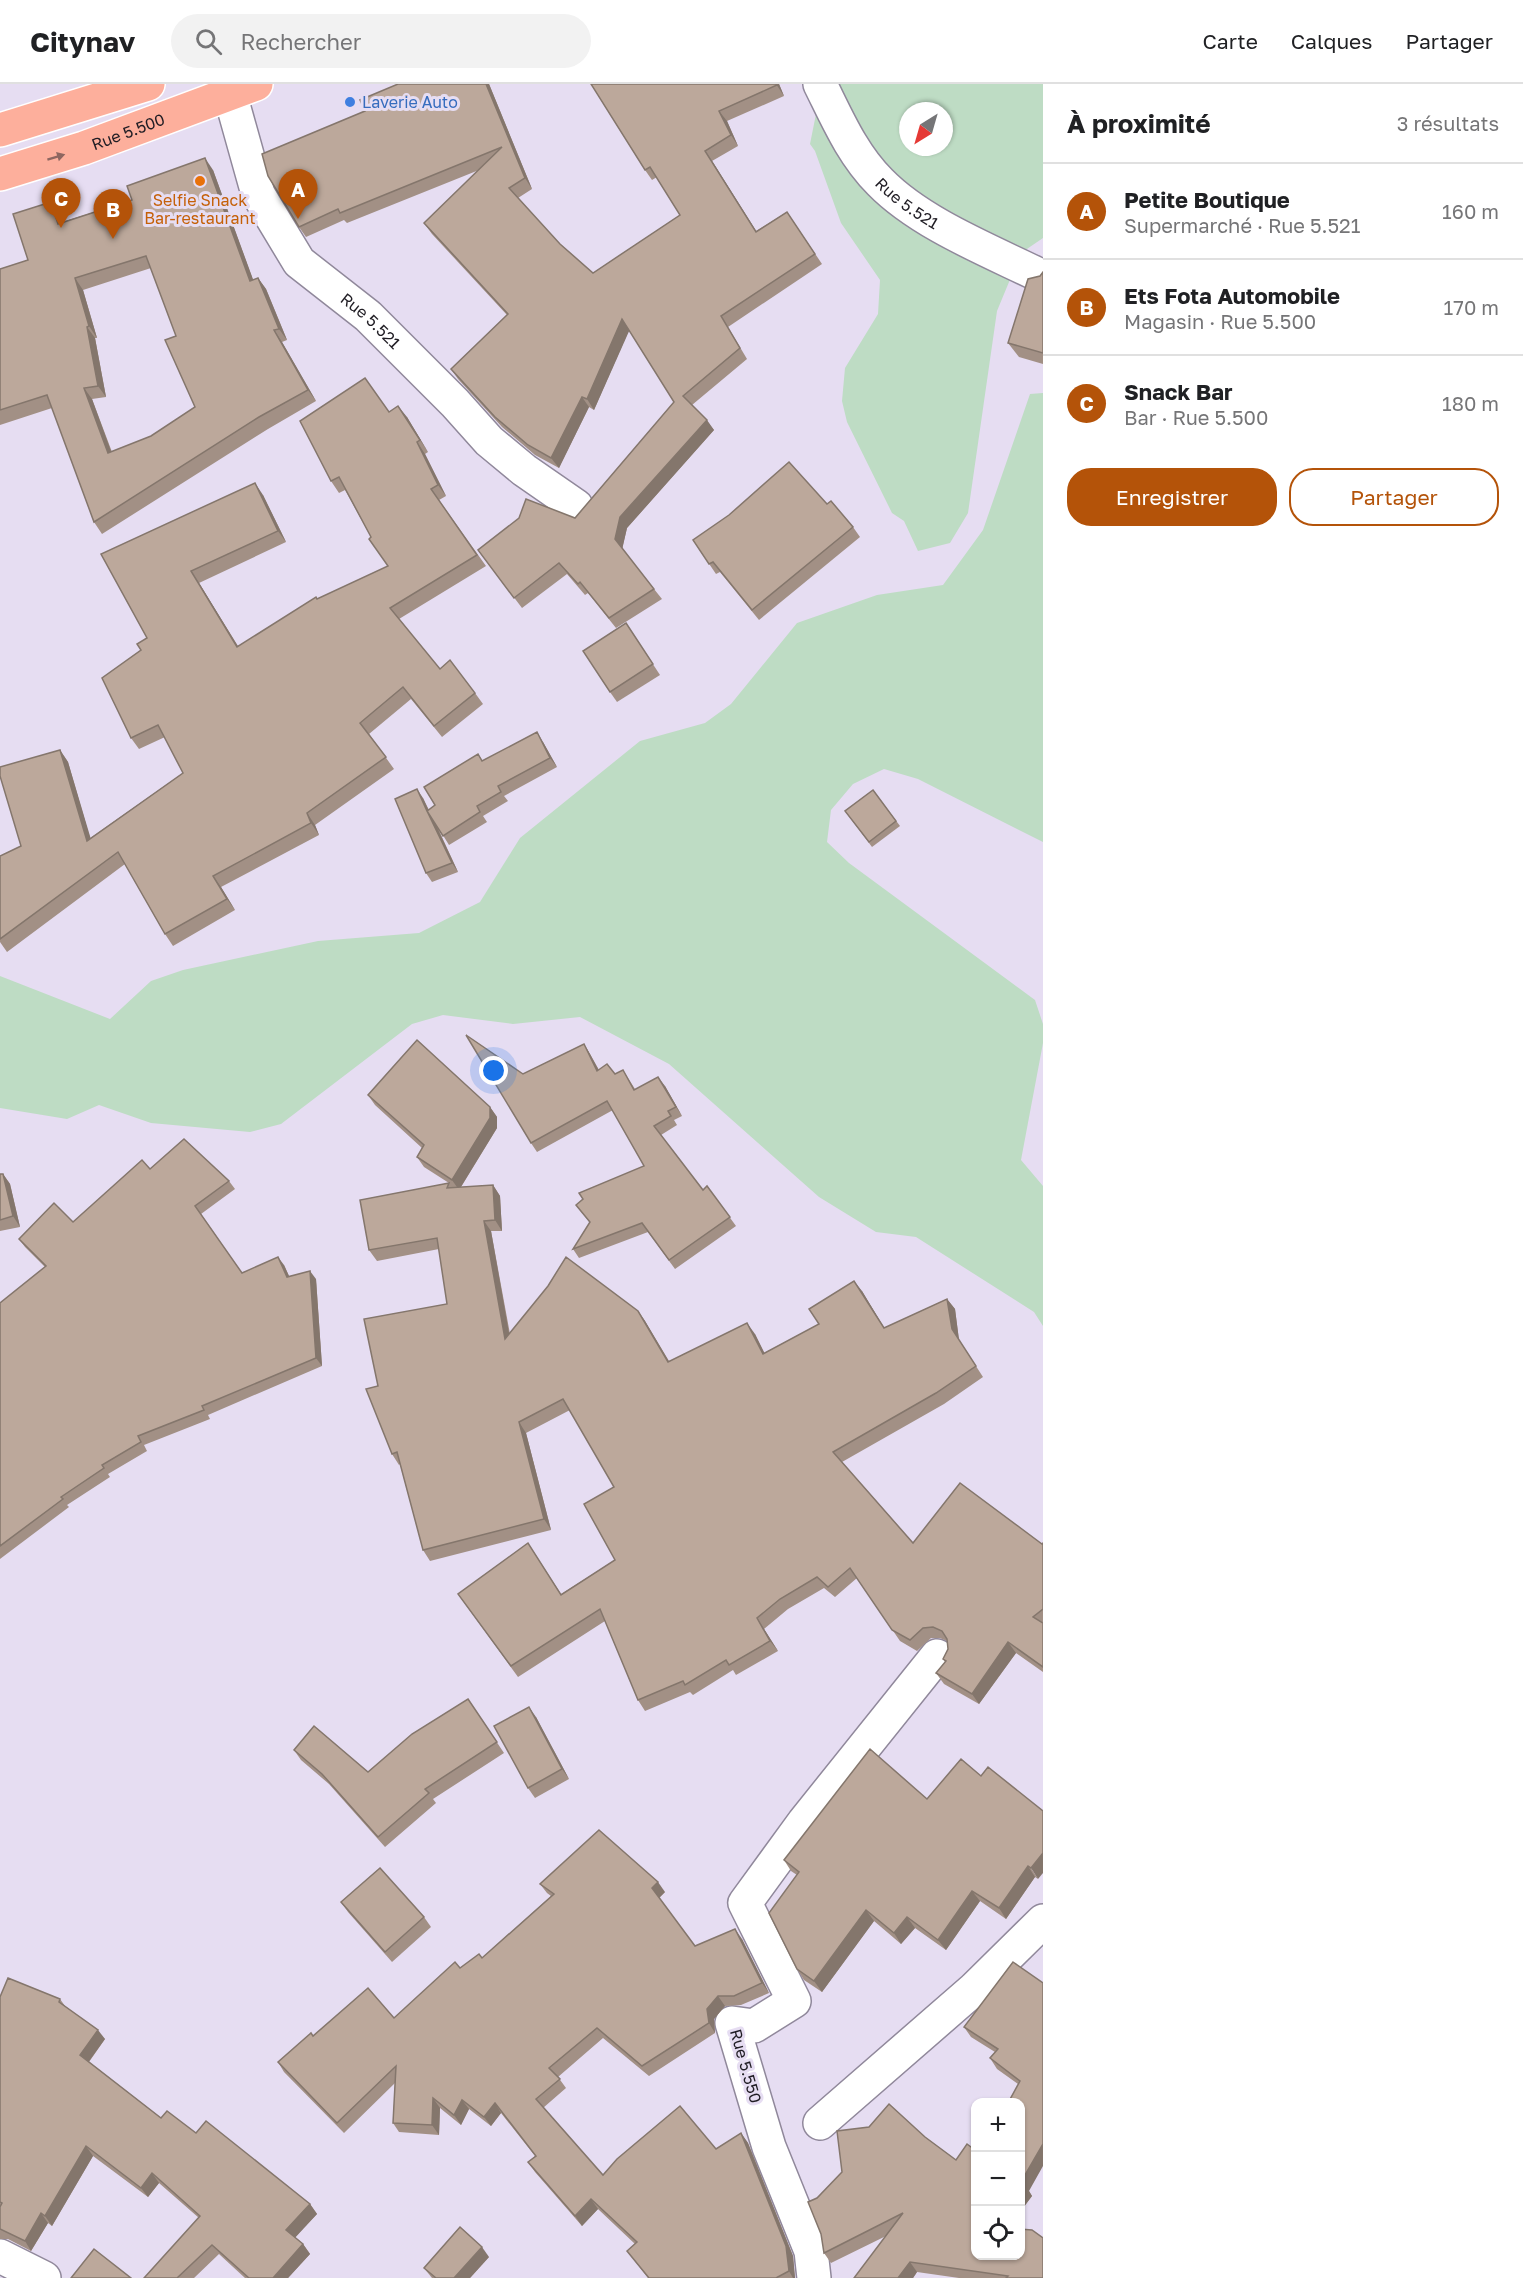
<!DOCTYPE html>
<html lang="fr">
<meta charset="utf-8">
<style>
:root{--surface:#fff;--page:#f2f2f2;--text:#202124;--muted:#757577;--line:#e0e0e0;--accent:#b45309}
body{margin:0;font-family:"Golos Text",sans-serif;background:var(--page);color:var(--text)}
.controls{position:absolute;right:18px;bottom:18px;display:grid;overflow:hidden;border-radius:12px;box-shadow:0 2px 4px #0004}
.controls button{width:54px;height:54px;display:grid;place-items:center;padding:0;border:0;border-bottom:2px solid var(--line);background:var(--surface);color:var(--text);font:30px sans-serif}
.compass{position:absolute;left:899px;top:18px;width:54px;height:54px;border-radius:50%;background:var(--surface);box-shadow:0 2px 4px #0004;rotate:217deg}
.you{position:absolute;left:494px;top:987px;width:21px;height:21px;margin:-15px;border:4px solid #fff;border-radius:50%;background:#1a73e8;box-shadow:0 0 0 9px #1a73e833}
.badge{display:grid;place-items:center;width:39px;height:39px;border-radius:50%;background:var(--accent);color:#fff;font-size:20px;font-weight:700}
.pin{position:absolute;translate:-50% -50px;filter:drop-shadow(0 2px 3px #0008)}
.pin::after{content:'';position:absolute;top:32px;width:21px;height:18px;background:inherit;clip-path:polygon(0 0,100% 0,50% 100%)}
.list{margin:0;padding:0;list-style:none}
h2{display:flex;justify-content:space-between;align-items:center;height:78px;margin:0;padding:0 24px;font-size:26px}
h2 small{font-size:20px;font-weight:400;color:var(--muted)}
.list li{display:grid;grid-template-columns:39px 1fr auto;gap:18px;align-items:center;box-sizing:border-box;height:96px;padding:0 24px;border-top:2px solid var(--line)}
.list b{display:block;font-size:22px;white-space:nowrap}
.list p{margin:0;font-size:20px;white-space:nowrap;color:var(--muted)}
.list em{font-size:20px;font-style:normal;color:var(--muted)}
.actions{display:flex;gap:12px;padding:18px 24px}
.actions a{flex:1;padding:14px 0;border:2px solid var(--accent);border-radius:24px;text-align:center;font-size:21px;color:var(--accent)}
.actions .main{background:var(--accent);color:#fff}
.icon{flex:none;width:33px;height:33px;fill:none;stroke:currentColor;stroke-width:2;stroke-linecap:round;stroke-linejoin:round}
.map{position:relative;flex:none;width:1043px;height:2194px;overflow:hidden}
header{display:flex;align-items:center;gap:36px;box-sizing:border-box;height:84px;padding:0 30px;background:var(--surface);border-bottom:2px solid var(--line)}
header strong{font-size:28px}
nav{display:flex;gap:33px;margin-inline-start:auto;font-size:21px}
.search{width:420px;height:54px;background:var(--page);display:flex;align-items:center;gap:15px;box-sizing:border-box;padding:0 21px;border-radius:33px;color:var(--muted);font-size:22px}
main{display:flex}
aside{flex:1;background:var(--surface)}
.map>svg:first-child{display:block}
</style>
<header>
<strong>Citynav</strong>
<div class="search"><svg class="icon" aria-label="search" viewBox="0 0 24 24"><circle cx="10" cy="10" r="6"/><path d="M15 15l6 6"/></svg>Rechercher</div>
<nav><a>Carte</a><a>Calques</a><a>Partager</a></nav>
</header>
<main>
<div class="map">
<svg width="1043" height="2194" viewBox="0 0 1043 2194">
<rect width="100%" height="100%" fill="#e6ddf2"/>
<!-- green -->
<g fill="#bedcc4" fill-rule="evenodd">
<path d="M822,0H1043V154L1021,169L997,227L968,429L950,459L918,467L904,437L892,429L847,338L842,317L845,284L878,230L880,196L841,139L815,67L810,60ZM908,27H944V63H908Z"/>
<polygon points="1043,309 1043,758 918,695 884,685 853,700 831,726 827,758 849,779 1035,916 1043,940 1043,959 1021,1076 1043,1102 1043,1242 1034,1228 916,1153 876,1148 819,1113 669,980 580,933 513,940 443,931 412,940 281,1040 250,1048 151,1039 99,1021 67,1035 0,1024 0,892 110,935 151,897 183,886 318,857 419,849 480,818 520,754 640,657 705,639 731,620 797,539 877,511 943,501 983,446 1030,310"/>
</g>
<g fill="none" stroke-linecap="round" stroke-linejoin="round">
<!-- minor casing -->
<g stroke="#90889b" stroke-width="36">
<g id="minor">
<path id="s1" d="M820,0C837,34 852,70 880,98C920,139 988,166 1039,191"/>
<path id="s2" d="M230,10L258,110L299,178L368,232L455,319L489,357L524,386L576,422"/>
<polyline points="820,2039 974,1905 1043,1837"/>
<polyline points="0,2172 44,2194"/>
<polyline points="814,2194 811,2167 769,2063 732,1939 754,1942 794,1917 745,1819 804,1738 937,1572"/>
</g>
</g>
<!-- major casing -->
<g stroke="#fff" stroke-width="36">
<g id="major">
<polyline points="0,46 148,0"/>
<path id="s3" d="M0,90L84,64L256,0"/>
</g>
</g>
<!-- minor -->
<use href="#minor" stroke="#fff" stroke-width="33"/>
<!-- major -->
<use href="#major" stroke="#fdaf9c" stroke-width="33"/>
</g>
<!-- wall -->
<g fill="#a29085" fill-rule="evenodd">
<polygon points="489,0 532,105 518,114 560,160 593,189 680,131 657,93 652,96 645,86 591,0 779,0 784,12 727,37 738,62 712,77 756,147 787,128 822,180 728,243 747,275 692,321 714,346 627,444 622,465 662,515 616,544 588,509 585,511 567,490 522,524 478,466 575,434 674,318 629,246 594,326 589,323 559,384 535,371 502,343 458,295 451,285 507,231 432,150 424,139 479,86 347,139 344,136 306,153 299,143"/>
<path d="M213,86L253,196L258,194L266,205L287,256L282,258L316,317L268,345L102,450L94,438L52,324L0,341V185L28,176L51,118L59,130L62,138L132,116ZM151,184L176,252L195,323L151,352L112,368L92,315L106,313L95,254H97L83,206Z"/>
<polygon points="1043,188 1043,280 1019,273 1008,259 1040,192"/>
<polygon points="389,328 407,333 428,368 425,370 446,412 439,416 486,482 399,535 440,585 475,609 483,620 442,653 411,615 369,650 394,685 315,741 319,751 221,803 235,826 173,862 165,850 125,780 7,868 0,858 0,772 21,762 60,666 68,678 90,754 183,689 165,653 139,665 131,654 141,566 147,554 101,470 263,411 286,458 199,499 238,562 318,515 388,482 371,453 345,406 339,409 331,397"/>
<polygon points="827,420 853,443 860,453 759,536 720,488 716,490 693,456"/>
<polygon points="626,539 660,591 617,618 610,608"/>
<polygon points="543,658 557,683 504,712 508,717 483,732 487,738 449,761 436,740 458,788 432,798 426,789 423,714 429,726 435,721 478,670 483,677"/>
<polygon points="873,706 900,742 872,763 845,727"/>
<polygon points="584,960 590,970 599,986 615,990 623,986 635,1005 665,1002 682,1032 674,1036 677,1041 661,1051 703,1106 707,1102 736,1142 675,1185 648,1148 579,1174 573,1165 590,1139 576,1121 644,1082 613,1026 537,1068 531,1059 523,990"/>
<polygon points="368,1011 490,1023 497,1033 497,1044 461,1103 493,1101 500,1112 502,1147 491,1147 510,1250 638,1227 645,1237 669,1277 755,1250 764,1269 819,1240 862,1207 884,1244 947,1215 955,1225 959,1256 983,1293 944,1320 842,1378 913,1459 1043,1459 1043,1588 1016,1569 979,1620 944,1600 936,1589 945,1578 943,1575 948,1565 947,1557 940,1554 931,1554 917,1567 900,1557 857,1494 835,1513 824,1504 788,1525 764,1545 778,1567 736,1591 733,1586 693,1611 690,1608 645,1627 638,1616 605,1537 518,1593 458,1510 528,1459 561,1510 615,1476 614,1403 570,1326 526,1349 551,1446 430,1477 423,1466 400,1380 399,1381 392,1370 378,1302 447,1220 439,1165 377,1177 369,1166 449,1099 424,1083 417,1073 422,1064 375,1021"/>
<polygon points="150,1085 229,1097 235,1105 201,1130 242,1189 284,1181 289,1192 316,1195 322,1282 208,1331 210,1335 144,1361 147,1367 108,1390 110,1393 67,1421 69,1423 0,1475 0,1219 45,1183 25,1163 19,1155 73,1138"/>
<polygon points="0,1090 3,1090 10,1100 20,1143 0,1147"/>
<polygon points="468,1615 504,1669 433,1715 436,1719 385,1763 329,1700 301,1676 294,1666 368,1688"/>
<polygon points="536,1633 569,1695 535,1714 528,1704"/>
<polygon points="961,1675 1038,1795 1035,1793 1006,1835 980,1817 946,1866 915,1844 901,1860 874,1837 822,1908 804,1896 797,1885 797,1791 791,1787 784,1776 927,1715"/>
<polygon points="540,1800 665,1808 659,1814 695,1862 742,1855 769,1909 741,1921 725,1922 714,1935 715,1949 649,1992 603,1954 558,1993 566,2004 543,2024 603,2091 716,2065 741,2049 748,2059 793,2172 795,2194 648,2194 627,2167 635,2160 598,2125 582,2142 535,2088 528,2078 535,2072 501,2029 491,2042 469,2025 461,2041 440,2024 439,2051 399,2048 393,2039 395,1999 344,2049 284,1988 278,1978 313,1952 394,1934 460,1884 482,1874 551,1812 547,1809"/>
<polygon points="341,1818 424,1833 431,1843 392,1878 348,1828"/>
<polygon points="1013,1878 1029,2107 1032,2112 1020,2128 1018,2000 997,1985 990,1974 995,1968 971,1953 964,1943"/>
<polygon points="0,1913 60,1915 65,1922 105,1955 89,1978 161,2034 196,2049 310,2120 317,2130 295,2153 303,2160 310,2170 288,2194 245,2194 219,2170 194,2194 144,2194 199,2134 159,2099 148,2113 93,2072 52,2142 48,2139 31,2167 8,2155 0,2155"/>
<polygon points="925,2053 956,2076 975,2172 1043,2194 959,2194 917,2188 913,2194 854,2194 886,2152 831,2179 824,2169"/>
<polygon points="489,2173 470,2194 432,2194 424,2184"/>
</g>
<!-- shaded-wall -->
<g fill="#84766c">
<polygon points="486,0 489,0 532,105 525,94"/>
<polygon points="776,0 779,0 784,12"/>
<polygon points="719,27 727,37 738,62 731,51"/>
<polygon points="705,67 712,77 763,158 756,148"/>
<polygon points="205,74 213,86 258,209 250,197"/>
<polygon points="51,118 59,130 66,151 58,140"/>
<polygon points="75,194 83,206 97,254 89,242"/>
<polygon points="258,194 266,205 287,256 279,245"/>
<polygon points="622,235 630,245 594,326 587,315"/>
<polygon points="87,243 95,254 106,313 98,302"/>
<polygon points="274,246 282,258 316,317 308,306"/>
<polygon points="84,304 92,315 116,381 108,369"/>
<polygon points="582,313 589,323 559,384 551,374"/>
<polygon points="398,322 407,333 428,368 420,356"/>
<polygon points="707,336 714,346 627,444 622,466 615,455 620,433"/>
<polygon points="417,358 425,370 446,412 438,401"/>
<polygon points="255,399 263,411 286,458 278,447"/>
<polygon points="191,487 199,499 245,574 237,563"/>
<polygon points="537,648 543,658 557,683 550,674"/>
<polygon points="60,666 68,678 95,769 87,757"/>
<polygon points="417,705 423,714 433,736 427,727"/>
<polygon points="427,727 434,737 458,788 452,779"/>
<polygon points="307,729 315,741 319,751 311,739"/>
<polygon points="213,792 221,803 235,826 227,815"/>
<polygon points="584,960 590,970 604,996 597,987"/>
<polygon points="658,993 665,1002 682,1032 676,1023"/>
<polygon points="490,1023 497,1033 497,1044 459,1106 452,1096"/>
<polygon points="3,1090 10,1100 20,1143 13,1132"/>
<polygon points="493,1101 500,1112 502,1147 495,1136"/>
<polygon points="484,1137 491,1147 512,1266 505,1255"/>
<polygon points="278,1173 284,1181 293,1201 287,1193"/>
<polygon points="310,1187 316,1195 322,1282 316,1274"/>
<polygon points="854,1197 862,1207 891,1255 884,1244"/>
<polygon points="947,1215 955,1225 959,1256 983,1293 952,1245"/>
<polygon points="638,1227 645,1237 675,1288 668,1278"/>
<polygon points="747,1239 755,1250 770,1280 763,1270"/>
<polygon points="519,1338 526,1349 551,1446 544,1435"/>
<polygon points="757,1534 778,1567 770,1557"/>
<polygon points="1008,1558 1016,1569 979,1620 972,1610"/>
<polygon points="529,1623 536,1633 569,1695 562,1685"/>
<polygon points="1043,1769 1043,1789 1038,1795 1031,1784"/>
<polygon points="1028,1782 1035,1793 1006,1835 999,1824"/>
<polygon points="658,1798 665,1808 659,1814 652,1804"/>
<polygon points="972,1807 980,1817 946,1866 938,1856"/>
<polygon points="866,1826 874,1837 822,1908 814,1897"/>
<polygon points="907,1833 915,1844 901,1860 894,1849"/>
<polygon points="735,1845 742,1855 769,1909 762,1899"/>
<polygon points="718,1912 725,1922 714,1935 715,1949 709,1939 707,1925"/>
<polygon points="98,1946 105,1955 87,1980 80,1971"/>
<polygon points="433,2014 440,2024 439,2051 432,2041"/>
<polygon points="462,2016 469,2025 461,2041 454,2031"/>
<polygon points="495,2019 501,2029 491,2042 484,2033"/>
<polygon points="741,2049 748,2059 793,2172 795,2194 793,2194 789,2187"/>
<polygon points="1043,2060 1043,2082 1029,2107 1032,2112 1020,2128 1021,2098"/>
<polygon points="86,2062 93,2072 52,2142 45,2132"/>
<polygon points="152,2089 159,2099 148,2113 141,2104"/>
<polygon points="591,2115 598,2125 582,2142 575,2132"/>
<polygon points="310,2120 317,2130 293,2156 286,2146"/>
<polygon points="41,2129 48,2139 31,2167 25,2157"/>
<polygon points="303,2160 310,2170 288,2194 273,2194"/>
<polygon points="482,2163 489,2173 470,2194 454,2194"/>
<polygon points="910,2178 917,2188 913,2194 898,2194"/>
</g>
<!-- building -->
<g fill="#bca89b" stroke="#84766c" stroke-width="1.5" fill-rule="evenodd">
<polygon points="398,0 486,0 525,94 509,104 560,160 593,189 680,131 650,83 645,86 591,0 776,0 777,1 719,27 731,51 705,67 756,148 787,128 815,170 721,232 740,264 683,312 707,336 620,433 615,455 654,505 609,534 580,498 578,500 559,479 514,514 478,466 519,434 526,415 575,434 674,318 622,235 587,315 582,313 551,374 528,361 495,333 451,285 508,230 424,139 502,63 340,129 338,125 299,143 268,92 262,70 365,27 360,16"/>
<path d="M205,74L250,197L258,194L279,245L274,246L308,306L259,333L94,438L47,311L0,326V185L28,176L13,130L51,118L58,140L132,116L127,102ZM146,172L176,252L165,256L195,323L151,352L108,369L84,304L98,302L87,243L89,242L75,194Z"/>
<polygon points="1043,188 1043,269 1008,259 1028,195 1040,192"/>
<polygon points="365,294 389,328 398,322 420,356 417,358 438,401 431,405 477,471 390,524 440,585 450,576 475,609 434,642 403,603 360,639 386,673 307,729 311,739 213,792 227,815 165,850 118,768 0,855 0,772 21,762 0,692 0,683 60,666 87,757 183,689 158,641 131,654 102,594 141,566 137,560 147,554 101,470 255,399 278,447 191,487 237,563 316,513 317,515 388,482 369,455 371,453 339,393 331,397 300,337"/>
<polygon points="789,378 827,420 831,417 853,443 752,526 713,478 709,480 693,456 729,431"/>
<polygon points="626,539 653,580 610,608 583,567"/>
<polygon points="537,648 550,674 498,702 501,708 477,722 480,728 443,752 427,727 452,779 426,789 395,715 417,705 427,727 435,721 424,703 478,670 482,677"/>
<polygon points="873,706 896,737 869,758 845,727"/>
<polygon points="466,951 523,990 584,960 597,987 607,980 615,990 623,986 634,1006 658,993 676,1023 668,1027 671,1032 654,1042 703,1106 707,1102 730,1133 669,1176 642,1139 573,1165 590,1138 576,1121 583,1115 579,1109 644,1082 607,1017 531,1059"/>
<polygon points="417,956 490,1023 490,1034 452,1096 417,1073 424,1061 368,1011"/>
<polygon points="184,1055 229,1097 195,1122 242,1189 278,1173 287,1193 310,1187 316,1274 202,1322 204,1326 138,1352 141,1358 102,1381 104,1384 61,1413 63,1415 0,1462 0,1219 46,1182 19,1155 54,1119 73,1138 142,1076 150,1085"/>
<polygon points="0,1090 3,1090 13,1132 0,1136"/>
<polygon points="449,1099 447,1104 493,1101 495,1136 484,1137 505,1255 548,1202 566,1173 638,1227 668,1278 747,1239 763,1270 819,1240 809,1225 854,1197 884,1244 947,1215 952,1245 976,1282 936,1309 833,1368 913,1459 960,1399 1042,1460 1043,1459 1043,1525 1033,1533 1043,1539 1043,1583 1008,1558 972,1610 936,1589 946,1577 943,1575 948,1565 947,1555 942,1547 933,1543 923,1544 910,1556 892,1546 850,1484 828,1503 817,1493 780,1515 757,1534 770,1557 729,1581 726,1576 685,1601 683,1597 638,1616 600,1525 511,1582 458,1510 528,1459 561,1511 615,1476 584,1420 614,1403 563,1315 519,1338 544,1435 423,1466 397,1368 392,1370 366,1305 378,1302 364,1235 447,1220 437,1154 369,1166 360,1116"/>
<polygon points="468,1615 497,1658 425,1705 429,1709 378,1753 322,1690 294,1666 314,1642 368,1688 412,1650"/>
<polygon points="529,1623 562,1685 528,1704 494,1642"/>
<polygon points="870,1665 927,1715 961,1675 981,1692 988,1683 1043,1727 1043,1769 1031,1784 1028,1782 999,1824 972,1807 938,1856 907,1833 894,1849 866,1826 814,1897 797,1885 769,1829 799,1788 784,1776"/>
<polygon points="599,1746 658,1798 652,1804 695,1862 735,1845 762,1899 734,1912 718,1912 707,1925 709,1939 642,1982 597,1944 549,1984 560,1995 536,2015 603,2091 617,2075 680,2022 716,2065 741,2049 786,2162 789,2187 776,2194 649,2194 627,2167 637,2158 591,2115 575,2132 528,2078 536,2072 495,2019 484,2033 462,2016 454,2031 433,2014 432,2041 393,2039 396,1982 337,2039 278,1978 311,1949 313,1952 368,1904 394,1934 455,1878 460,1884 479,1870 482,1874 554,1810 540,1800"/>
<polygon points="380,1784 424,1833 385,1868 341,1818"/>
<polygon points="1013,1878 1043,1899 1043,2060 1021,2098 1025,2102 1020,2108 1020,2019 1008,2019 1020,1997 990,1974 998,1965 964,1943"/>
<polygon points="8,1894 60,1915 59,1918 98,1946 80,1971 161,2034 167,2027 196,2049 206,2037 310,2120 286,2146 303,2160 273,2194 249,2194 212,2161 177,2194 144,2194 200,2132 152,2089 141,2104 86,2062 45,2132 41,2129 25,2157 0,2145 0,2123 2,2119 0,2118 0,1913"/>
<polygon points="889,2020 925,2053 956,2076 967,2060 975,2066 975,2172 1020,2172 1020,2145 1032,2146 1043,2154 1043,2194 1006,2194 1008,2192 910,2178 898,2194 854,2194 903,2129 824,2169 821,2150 808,2118 817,2114 842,2088 837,2047 869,2043"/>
<polygon points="460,2143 482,2163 454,2194 436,2194 424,2184"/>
<polygon points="94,2165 131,2194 71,2194"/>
</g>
<!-- one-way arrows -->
<defs><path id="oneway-solid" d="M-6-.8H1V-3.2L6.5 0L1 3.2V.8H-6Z" transform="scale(1.5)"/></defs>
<use fill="#8e6660" href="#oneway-solid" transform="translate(56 73) rotate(-17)"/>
<!-- markers -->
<circle fill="#3f7fe0" stroke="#e6ddf2" stroke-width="2" cx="350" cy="18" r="6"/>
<circle fill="#e8710a" stroke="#e6ddf2" stroke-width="2" cx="200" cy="97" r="6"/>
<g text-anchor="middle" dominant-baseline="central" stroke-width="6" stroke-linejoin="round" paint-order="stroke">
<!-- shop labels -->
<g font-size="16" fill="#366cbe" stroke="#e6ddf2" text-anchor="start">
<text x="362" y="18">Laverie Auto</text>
</g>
<!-- street labels -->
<g font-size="16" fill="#201d24" stroke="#e6ddf2">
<text stroke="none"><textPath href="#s3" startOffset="135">Rue 5.500</textPath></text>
<text stroke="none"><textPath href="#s1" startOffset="150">Rue 5.521</textPath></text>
<text stroke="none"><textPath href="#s2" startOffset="276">Rue 5.521</textPath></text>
<text transform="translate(746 1982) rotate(74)">Rue 5.550</text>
</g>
<!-- food labels -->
<g font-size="16" fill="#c56008" stroke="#e6ddf2">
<text x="200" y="116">Selfie Snack<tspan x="200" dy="18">Bar-restaurant</tspan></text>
</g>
</g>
</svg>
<div class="controls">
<button>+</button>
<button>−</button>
<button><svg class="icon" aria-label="locate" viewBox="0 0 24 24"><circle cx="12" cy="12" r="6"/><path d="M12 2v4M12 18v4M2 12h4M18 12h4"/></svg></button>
</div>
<svg class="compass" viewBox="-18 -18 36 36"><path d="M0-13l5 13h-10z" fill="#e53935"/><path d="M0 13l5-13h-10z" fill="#757577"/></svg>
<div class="you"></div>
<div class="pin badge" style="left:298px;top:135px">A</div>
<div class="pin badge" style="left:113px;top:155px">B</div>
<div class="pin badge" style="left:61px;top:144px">C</div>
</div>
<aside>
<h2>À proximité<small>3 résultats</small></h2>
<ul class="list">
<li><span class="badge">A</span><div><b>Petite Boutique</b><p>Supermarché · Rue 5.521</p></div><em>160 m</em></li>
<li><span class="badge">B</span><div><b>Ets Fota Automobile</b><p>Magasin · Rue 5.500</p></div><em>170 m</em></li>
<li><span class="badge">C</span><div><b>Snack Bar</b><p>Bar · Rue 5.500</p></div><em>180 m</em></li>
</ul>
<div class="actions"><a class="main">Enregistrer</a><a>Partager</a></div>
</aside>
</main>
